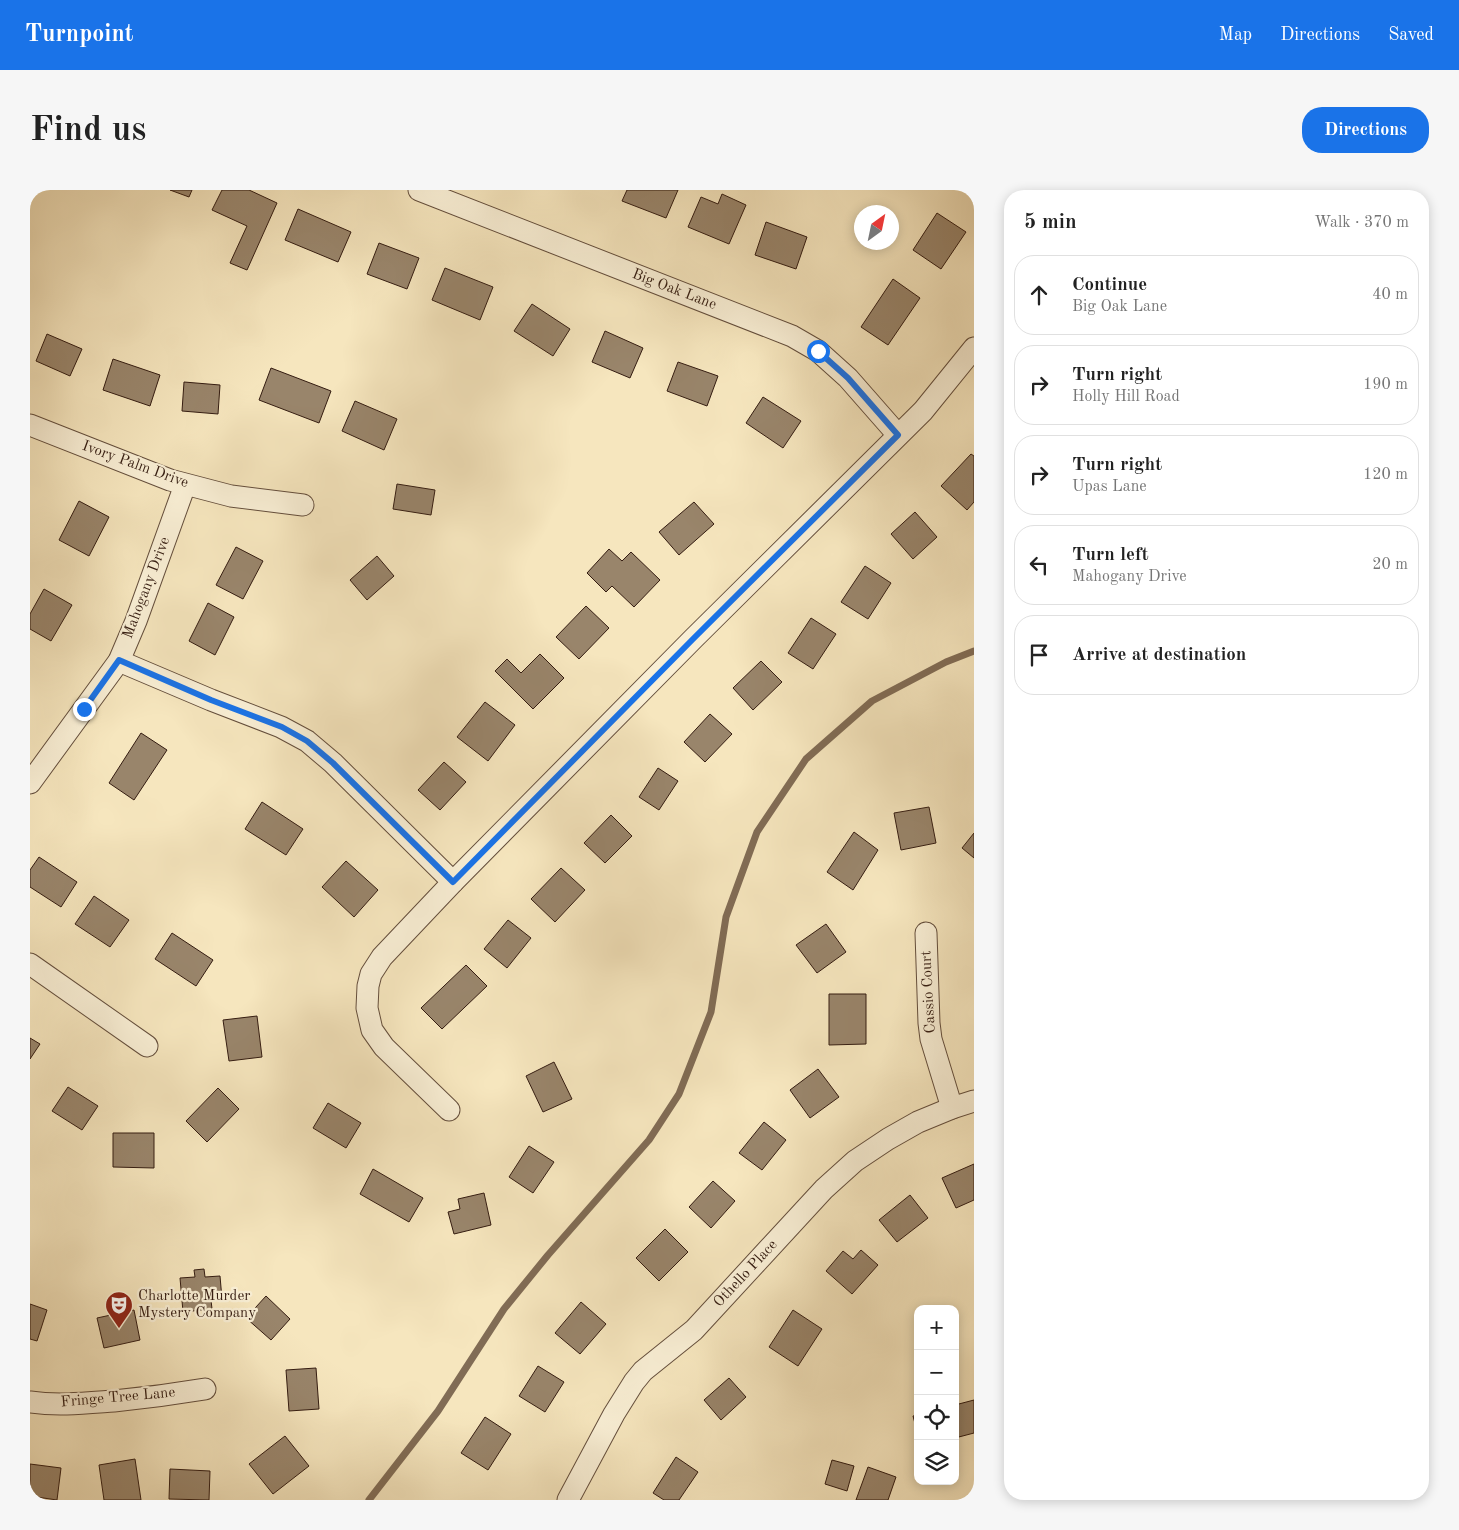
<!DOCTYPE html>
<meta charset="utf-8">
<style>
:root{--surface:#fff;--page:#f6f6f6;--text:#222;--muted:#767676;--line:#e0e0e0;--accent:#1a73e8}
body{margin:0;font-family:"Old Standard TT",serif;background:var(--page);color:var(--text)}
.controls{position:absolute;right:15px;bottom:15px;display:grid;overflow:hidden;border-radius:10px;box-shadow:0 2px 12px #0003}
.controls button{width:45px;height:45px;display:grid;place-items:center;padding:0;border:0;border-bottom:1px solid var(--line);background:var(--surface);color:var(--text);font:25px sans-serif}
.compass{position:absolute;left:824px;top:15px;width:45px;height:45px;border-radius:50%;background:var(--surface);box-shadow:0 2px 12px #0003;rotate:33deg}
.stop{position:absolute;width:15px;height:15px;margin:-11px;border:4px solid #1a73e8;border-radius:50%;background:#fff}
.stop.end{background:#1a73e8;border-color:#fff;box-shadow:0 1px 5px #0008}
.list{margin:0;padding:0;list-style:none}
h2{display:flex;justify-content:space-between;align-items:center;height:65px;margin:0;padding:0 20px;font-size:21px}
h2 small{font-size:16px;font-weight:400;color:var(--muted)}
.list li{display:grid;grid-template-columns:32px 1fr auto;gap:15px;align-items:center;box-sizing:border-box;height:80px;margin:0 10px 10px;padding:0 10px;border:1px solid var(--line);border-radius:20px}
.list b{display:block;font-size:19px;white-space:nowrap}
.list p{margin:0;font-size:16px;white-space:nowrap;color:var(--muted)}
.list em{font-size:16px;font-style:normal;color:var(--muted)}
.icon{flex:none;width:28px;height:28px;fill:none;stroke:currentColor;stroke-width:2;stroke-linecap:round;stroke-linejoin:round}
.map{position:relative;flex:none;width:944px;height:1310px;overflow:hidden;border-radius:20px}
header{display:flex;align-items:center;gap:30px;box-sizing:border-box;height:70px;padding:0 25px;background:var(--accent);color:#fff}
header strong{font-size:24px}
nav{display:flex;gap:28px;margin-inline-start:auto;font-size:18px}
.intro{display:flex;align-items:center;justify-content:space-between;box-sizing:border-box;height:120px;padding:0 30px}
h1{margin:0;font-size:35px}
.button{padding:12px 22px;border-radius:20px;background:var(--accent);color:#fff;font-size:18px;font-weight:700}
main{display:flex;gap:30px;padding:0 30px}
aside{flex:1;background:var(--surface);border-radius:20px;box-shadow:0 2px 12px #0003}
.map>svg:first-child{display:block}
</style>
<header>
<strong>Turnpoint</strong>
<nav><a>Map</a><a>Directions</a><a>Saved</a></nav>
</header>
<div class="intro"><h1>Find us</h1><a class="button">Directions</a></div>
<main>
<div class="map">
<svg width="944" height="1310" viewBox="0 0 944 1310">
<rect width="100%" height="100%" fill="#f6e6be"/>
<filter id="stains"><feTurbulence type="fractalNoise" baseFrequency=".004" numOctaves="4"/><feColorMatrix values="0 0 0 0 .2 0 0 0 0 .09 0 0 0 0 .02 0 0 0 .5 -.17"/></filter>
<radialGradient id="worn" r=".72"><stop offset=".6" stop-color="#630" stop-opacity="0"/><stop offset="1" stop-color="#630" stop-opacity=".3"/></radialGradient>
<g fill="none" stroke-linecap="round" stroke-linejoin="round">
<!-- stream -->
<polyline stroke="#816c55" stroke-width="7" points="339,1310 408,1221 474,1119 518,1065 619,950 649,904 681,822 696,727 727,642 776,569 842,511 916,472 944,461"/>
</g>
<!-- building -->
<g fill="#99856b" stroke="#341c11">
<polygon points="140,0 162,0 159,7"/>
<polygon points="192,0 219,0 247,13 217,80 200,73 217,36 182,20"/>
<polygon points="597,0 648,0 636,28 592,11"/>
<polygon points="692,4 716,15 699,54 658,37 671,7 688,14"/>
<polygon points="268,19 321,42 308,72 255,50"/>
<polygon points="907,23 936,42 911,79 883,60"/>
<polygon points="736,32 777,47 766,79 725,65"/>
<polygon points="349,53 389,68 377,99 337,84"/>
<polygon points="415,78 463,97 450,130 402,110"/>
<polygon points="863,89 890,108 858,155 831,137"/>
<polygon points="502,114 540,139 523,166 484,141"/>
<polygon points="575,141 613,158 600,188 562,172"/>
<polygon points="17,144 52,159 40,186 6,171"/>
<polygon points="83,169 130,185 120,216 73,200"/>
<polygon points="648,172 688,186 677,216 637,201"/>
<polygon points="241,178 301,201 289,233 229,210"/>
<polygon points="154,192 190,195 188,224 152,221"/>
<polygon points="733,207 771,231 753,258 716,233"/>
<polygon points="325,211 367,229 354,260 312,241"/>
<polygon points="941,264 944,266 944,312 937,320 911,296"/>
<polygon points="367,294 405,300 401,325 363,319"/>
<polygon points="49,311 79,327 59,366 29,350"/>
<polygon points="664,312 684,334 649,365 629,342"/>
<polygon points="885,322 907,347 883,369 861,344"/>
<polygon points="206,357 233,371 213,409 186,395"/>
<polygon points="579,359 592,371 601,362 630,390 604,417 582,396 576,402 557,383"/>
<polygon points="347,366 364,386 337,410 320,390"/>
<polygon points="835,376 861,393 838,429 811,412"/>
<polygon points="14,399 42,415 21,451 0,439 0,424"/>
<polygon points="178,413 204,427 185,465 159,451"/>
<polygon points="556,416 579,438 549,469 526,447"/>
<polygon points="781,428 806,444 783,479 758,463"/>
<polygon points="510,464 534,488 503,519 465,481 477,469 491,483"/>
<polygon points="731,471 752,492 723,520 703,498"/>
<polygon points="455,512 485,535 458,571 427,547"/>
<polygon points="680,524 702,544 675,572 654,552"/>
<polygon points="111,543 137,560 104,610 79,593"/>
<polygon points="414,572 436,592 410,620 388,600"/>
<polygon points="628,578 648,591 629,620 609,607"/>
<polygon points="232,612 273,639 256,665 215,639"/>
<polygon points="899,617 906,653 871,660 864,623"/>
<polygon points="581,625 602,646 575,673 554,653"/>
<polygon points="824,642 848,660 823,700 797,682"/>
<polygon points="944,643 944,668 932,658"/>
<polygon points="9,667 47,692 31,717 0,697 0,680"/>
<polygon points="316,671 348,700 324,727 292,697"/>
<polygon points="531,678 555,700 525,732 501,709"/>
<polygon points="64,706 99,730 80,757 45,734"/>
<polygon points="478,730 501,748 477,778 454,759"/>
<polygon points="796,734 816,762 787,783 766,755"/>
<polygon points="142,743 183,770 166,796 125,769"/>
<polygon points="436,775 457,796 412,839 391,818"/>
<polygon points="799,804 836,804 836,854 799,855"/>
<polygon points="227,826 232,867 199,871 193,830"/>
<polygon points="0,848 10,854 0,869"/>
<polygon points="524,872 542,909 513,922 496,886"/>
<polygon points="788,879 809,907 780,928 760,900"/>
<polygon points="38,897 68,916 52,940 22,921"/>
<polygon points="188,898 209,919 177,952 156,931"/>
<polygon points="298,913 331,933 316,958 283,938"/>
<polygon points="734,932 756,950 732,980 709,963"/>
<polygon points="83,943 124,943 124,978 83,977"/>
<polygon points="499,956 524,972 503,1003 479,987"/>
<polygon points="944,974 944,1010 926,1018 912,988"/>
<polygon points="343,979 393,1008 379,1032 330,1004"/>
<polygon points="683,991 705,1011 681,1038 659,1017"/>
<polygon points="454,1003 461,1035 424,1044 418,1022 430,1019 428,1009"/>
<polygon points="880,1005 898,1028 867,1052 849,1030"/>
<polygon points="635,1039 658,1062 629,1091 606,1068"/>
<polygon points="831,1060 848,1075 822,1104 796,1081 813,1061 823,1069"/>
<polygon points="174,1079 175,1087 190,1086 192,1109 181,1110 182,1119 153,1122 150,1088 165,1087 164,1080"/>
<polygon points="236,1106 260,1129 241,1150 216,1128"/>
<polygon points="551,1112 576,1134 550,1164 525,1143"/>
<polygon points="0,1114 17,1120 7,1151 0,1149"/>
<polygon points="104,1120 110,1150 74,1158 67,1128"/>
<polygon points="763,1120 792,1139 768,1176 739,1157"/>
<polygon points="508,1176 534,1192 515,1222 489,1206"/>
<polygon points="286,1178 289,1219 259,1221 256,1180"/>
<polygon points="699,1188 716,1207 691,1230 674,1210"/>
<polygon points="944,1210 944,1243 925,1248 925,1215"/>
<polygon points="888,1225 888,1245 883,1226"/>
<polygon points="455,1227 481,1244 458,1280 431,1263"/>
<polygon points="255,1246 279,1276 243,1304 219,1274"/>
<polygon points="646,1267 668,1282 649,1310 634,1310 623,1303"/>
<polygon points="105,1269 111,1310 74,1310 69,1275"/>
<polygon points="802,1270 824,1276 817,1301 795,1294"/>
<polygon points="0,1274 31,1278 27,1310 0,1306"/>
<polygon points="838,1277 866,1287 858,1310 826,1310"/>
<polygon points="140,1279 180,1281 179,1310 139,1309"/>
</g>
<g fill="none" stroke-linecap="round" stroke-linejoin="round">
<!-- minor casing -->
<g stroke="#644e3c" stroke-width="23">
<g id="minor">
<polyline points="389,0 762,146 788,161 818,188 868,245"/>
<polyline points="0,235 140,290 201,306 273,315"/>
<polyline points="89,471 181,510 251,537 277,551 303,573 423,692"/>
<polyline points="0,593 89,471 106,431 155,295"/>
<polyline points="896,743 899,833 901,849 922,918"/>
<polyline points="0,774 117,856"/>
<polyline points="419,920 354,857 342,840 337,818 338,796 341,784 352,767 423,692 663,449 893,221 944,158"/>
<path d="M0,1212C28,1216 56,1213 84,1211C115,1208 145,1204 175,1199"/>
<polyline points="538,1310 584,1224 604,1192 613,1181 664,1140 794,999 825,971 858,949 888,932 922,918 944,911"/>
</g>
</g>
<!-- minor -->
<use href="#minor" stroke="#f9efd5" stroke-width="21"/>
</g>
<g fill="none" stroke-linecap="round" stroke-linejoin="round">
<!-- route -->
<polyline stroke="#1a73e8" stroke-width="6" points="54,519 89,470 181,510 252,537 277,551 303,573 423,692 663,449 868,245 818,188 788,161"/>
</g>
<!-- icons -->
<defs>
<g id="theatre-pin" transform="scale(1.4375)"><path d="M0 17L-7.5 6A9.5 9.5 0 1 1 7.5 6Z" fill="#8f2418" stroke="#f9efd5"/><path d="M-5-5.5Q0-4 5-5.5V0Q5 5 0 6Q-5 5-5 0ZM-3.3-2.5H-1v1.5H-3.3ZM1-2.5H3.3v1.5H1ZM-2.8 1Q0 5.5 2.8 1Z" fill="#fff"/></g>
</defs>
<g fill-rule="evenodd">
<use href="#theatre-pin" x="89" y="1115"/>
</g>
<g text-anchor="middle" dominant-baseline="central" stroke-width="4.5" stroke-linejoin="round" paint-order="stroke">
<!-- street labels -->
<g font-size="15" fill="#341c11" stroke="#f9efd5">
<text transform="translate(644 100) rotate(21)">Big Oak Lane</text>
<text transform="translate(105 275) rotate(20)">Ivory Palm Drive</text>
<text transform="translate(117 398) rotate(-69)">Mahogany Drive</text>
<text transform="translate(899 802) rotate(-93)">Cassio Court</text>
<text transform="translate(716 1084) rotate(-47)">Othello Place</text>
<text transform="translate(88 1208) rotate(-5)">Fringe Tree Lane</text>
</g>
<!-- poi labels -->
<g font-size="15" fill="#341c11" stroke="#f9efd5" text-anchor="start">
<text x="108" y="1106">Charlotte Murder<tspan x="108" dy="17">Mystery Company</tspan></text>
</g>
</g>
<rect width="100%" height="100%" filter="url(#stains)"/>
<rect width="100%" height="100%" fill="url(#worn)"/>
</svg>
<div class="controls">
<button>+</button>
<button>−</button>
<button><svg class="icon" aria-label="locate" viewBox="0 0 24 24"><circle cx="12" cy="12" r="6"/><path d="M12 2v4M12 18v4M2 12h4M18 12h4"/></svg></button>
<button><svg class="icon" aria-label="layers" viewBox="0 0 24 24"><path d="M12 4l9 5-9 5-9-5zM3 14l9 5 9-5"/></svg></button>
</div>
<svg class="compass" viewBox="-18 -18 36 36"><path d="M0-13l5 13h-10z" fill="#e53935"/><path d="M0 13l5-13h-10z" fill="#767676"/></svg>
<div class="stop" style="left:788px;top:161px"></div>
<div class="stop end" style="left:54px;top:519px"></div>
</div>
<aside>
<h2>5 min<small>Walk · 370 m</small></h2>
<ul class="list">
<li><svg class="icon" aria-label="ahead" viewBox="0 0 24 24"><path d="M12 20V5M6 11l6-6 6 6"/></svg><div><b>Continue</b><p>Big Oak Lane</p></div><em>40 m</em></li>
<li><svg class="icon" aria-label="right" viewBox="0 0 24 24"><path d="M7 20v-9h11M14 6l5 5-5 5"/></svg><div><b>Turn right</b><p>Holly Hill Road</p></div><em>190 m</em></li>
<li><svg class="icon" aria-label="right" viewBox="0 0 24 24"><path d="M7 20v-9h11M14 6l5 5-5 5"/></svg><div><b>Turn right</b><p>Upas Lane</p></div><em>120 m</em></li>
<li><svg class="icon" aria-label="left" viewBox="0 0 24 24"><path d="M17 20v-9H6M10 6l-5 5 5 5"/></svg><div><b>Turn left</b><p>Mahogany Drive</p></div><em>20 m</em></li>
<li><svg class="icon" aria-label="arrive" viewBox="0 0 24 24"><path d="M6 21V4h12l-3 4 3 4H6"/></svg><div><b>Arrive at destination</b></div></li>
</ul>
</aside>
</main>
